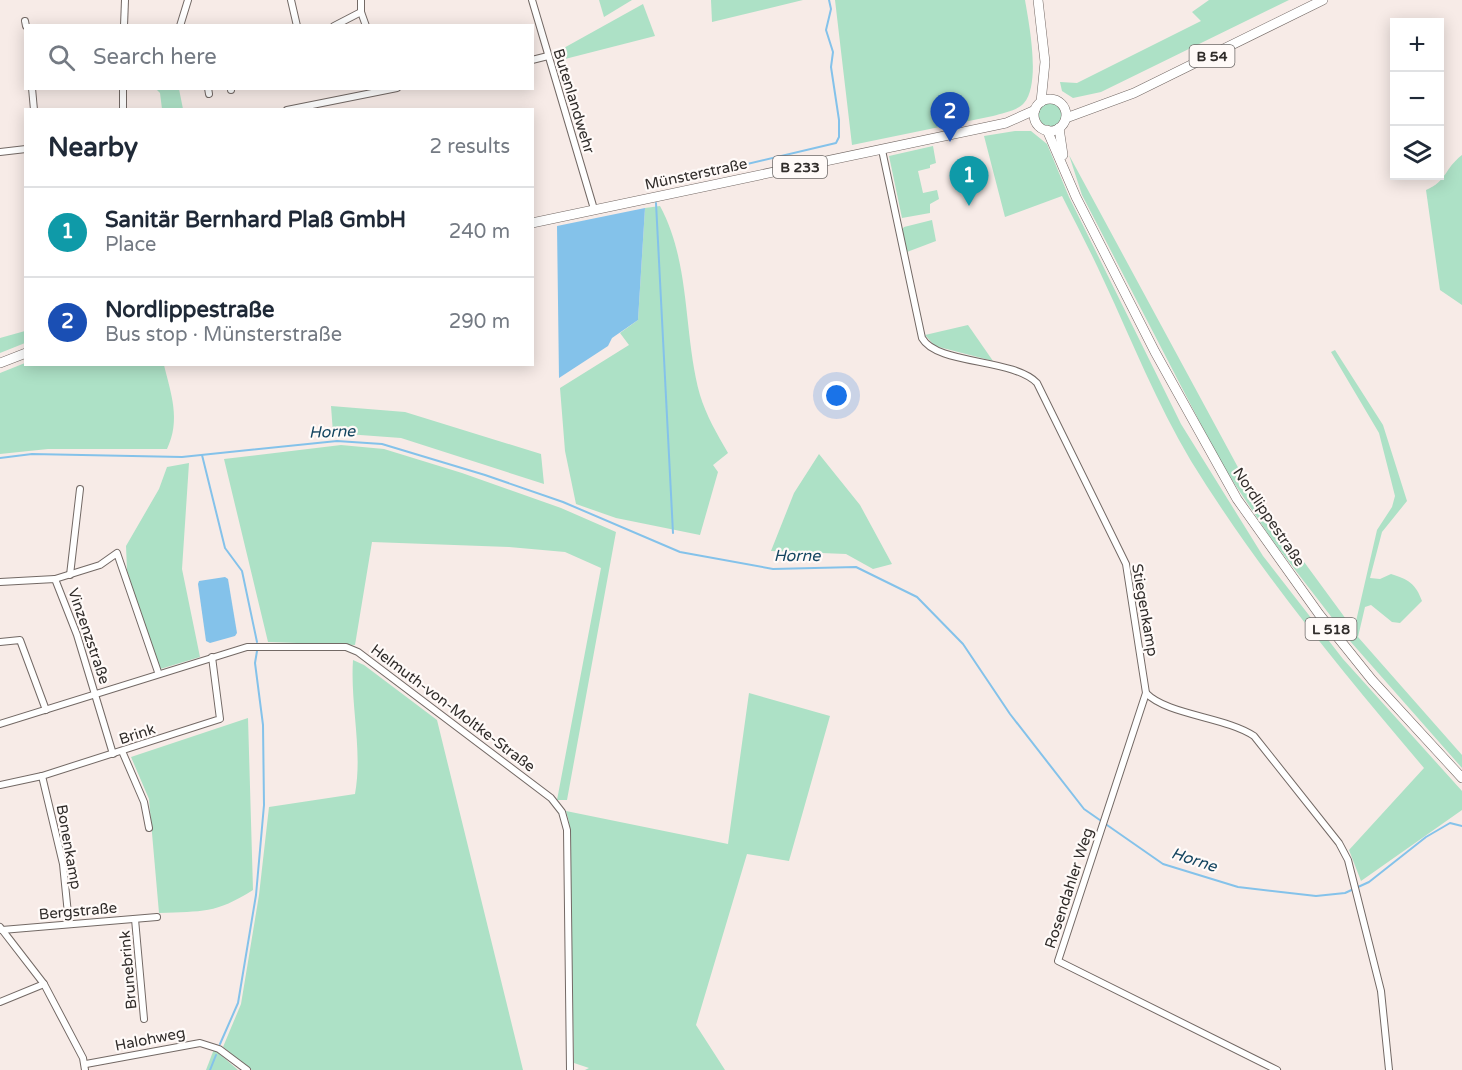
<!DOCTYPE html>
<meta charset="utf-8">
<style>
:root{--surface:#fff;--page:#f2f2f3;--text:#1f2937;--muted:#747a83;--line:#e0e1e3;--accent:#982683}
body{margin:0;font-family:"Varela Round",sans-serif;background:var(--page);color:var(--text)}
.controls{position:absolute;right:18px;top:18px;display:grid;overflow:hidden;border-radius:0px;box-shadow:0 3px 15px #0003}
.controls button{width:54px;height:54px;display:grid;place-items:center;padding:0;border:0;border-bottom:2px solid var(--line);background:var(--surface);color:var(--text);font:30px sans-serif}
.you{position:absolute;left:837px;top:396px;width:21px;height:21px;margin:-15px;border:4px solid #fff;border-radius:50%;background:#1a73e8;box-shadow:0 0 0 9px #1a73e833}
.badge{display:grid;place-items:center;width:39px;height:39px;border-radius:50%;background:var(--accent);color:#fff;font-size:20px;font-weight:700}
.pin{position:absolute;translate:-50% -50px;filter:drop-shadow(0 2px 3px #0008)}
.pin::after{content:'';position:absolute;top:32px;width:21px;height:18px;background:inherit;clip-path:polygon(0 0,100% 0,50% 100%)}
.list{margin:0;padding:0;list-style:none}
h2{display:flex;justify-content:space-between;align-items:center;height:78px;margin:0;padding:0 24px;font-size:26px}
h2 small{font-size:20px;font-weight:400;color:var(--muted)}
.list li{display:grid;grid-template-columns:39px 1fr auto;gap:18px;align-items:center;box-sizing:border-box;height:90px;padding:0 24px;border-top:2px solid var(--line)}
.list b{display:block;font-size:22px;white-space:nowrap}
.list p{margin:0;font-size:20px;white-space:nowrap;color:var(--muted)}
.list em{font-size:20px;font-style:normal;color:var(--muted)}
.icon{flex:none;width:33px;height:33px;fill:none;stroke:currentColor;stroke-width:2;stroke-linecap:round;stroke-linejoin:round}
.map{position:relative;flex:none;width:1462px;height:1070px;overflow:hidden}
.search{position:absolute;background:var(--surface);box-shadow:0 3px 15px #0003;left:24px;top:24px;width:510px;height:66px;display:flex;align-items:center;gap:15px;box-sizing:border-box;padding:0 21px;border-radius:0px;color:var(--muted);font-size:22px}
.panel{position:absolute;background:var(--surface);box-shadow:0 3px 15px #0003;left:24px;top:108px;width:510px;height:258px;border-radius:0px}
.map>svg:first-child{display:block}
</style>
<div class="map">
<svg width="1462" height="1070" viewBox="0 0 1462 1070">
<rect width="100%" height="100%" fill="#f7ebe7"/>
<!-- green -->
<g fill="#ade1c6">
<polygon points="599,0 632,0 604,17"/>
<polygon points="711,0 803,0 712,22"/>
<path d="M835,0H1025C1029,24 1041,83 1024,103C1017,111 1003,113 993,116L852,145Z"/>
<polygon points="1209,0 1289,0 1101,92 1073,98 1062,91 1060,82 1077,83 1201,21 1192,12"/>
<polygon points="643,4 655,36 565,59 562,49"/>
<polygon points="156,89 179,89 183,109 162,109 160,93"/>
<circle cx="1050" cy="115" r="13"/>
<path d="M1015,131H1031L1047,144L1069,197L1181,424L1263,556L1343,659L1462,791V810L1361,881L1349,850L1424,768C1341,670 1259,571 1191,461C1157,404 1132,341 1104,281C1091,252 1076,224 1062,196L1005,217L984,136Z"/>
<polygon points="933,146 936,163 930,165 930,168 918,171 923,193 937,190 939,199 930,204 930,213 902,218 889,156"/>
<path d="M1069,155L1247,484L1354,630L1377,530L1392,507L1395,496L1379,433L1331,352L1335,350L1383,425L1407,501L1382,532L1370,578L1380,579L1391,574C1408,579 1416,584 1422,601L1400,623L1392,622L1371,605L1365,607L1358,637L1462,755V768L1350,641L1272,540L1222,465L1082,195Z"/>
<path d="M1462,155V305L1440,290L1426,190C1447,181 1444,169 1462,155Z"/>
<path d="M660,206C691,263 683,333 700,395C706,415 717,434 728,453L713,465L718,472L700,535L616,518L576,504L565,451L560,388L629,345L620,333L638,320L645,208Z"/>
<polygon points="932,220 936,241 907,252 902,230 904,227"/>
<polygon points="968,325 993,361 935,346 925,335"/>
<polygon points="25,331 25,343 0,353 0,338"/>
<path d="M25,363L164,365C171,394 181,420 167,449H48L0,454V373Z"/>
<polygon points="331,406 405,412 541,454 544,484 401,438 333,433"/>
<polygon points="341,445 384,449 462,473 561,508 616,532 567,800 557,800 601,568 565,552 509,547 372,542 355,645 268,642 224,459"/>
<polygon points="819,454 860,505 892,564 873,569 846,554 771,551 794,493"/>
<polygon points="189,463 182,569 200,657 157,670 127,570 126,546 159,489 167,467"/>
<path d="M353,660L364,665L437,720L523,1070H252L223,1047L241,1004L259,895L269,807L355,794C363,750 350,704 353,660Z"/>
<polygon points="749,693 830,716 789,861 747,854 696,1025 725,1070 585,1070 589,1068 574,1063 569,822 566,811 728,844"/>
<path d="M248,718L253,890C215,914 203,911 159,913L149,799L131,757Z"/>
<polygon points="214,1049 238,1070 206,1070"/>
</g>
<!-- water -->
<g fill="#84c2ea">
<polygon points="645,208 638,320 612,338 608,346 559,378 557,226"/>
<polygon points="225,577 228,579 237,633 235,636 210,643 206,641 198,584 199,581"/>
</g>
<g fill="none" stroke-linecap="round" stroke-linejoin="round">
<!-- stream -->
<g stroke="#84c2ea" stroke-width="2">
<path d="M656,188C666,179 681,181 693,178C706,174 713,165 726,169L836,143L839,137V120L831,67L833,52L826,30L831,9L829,0"/>
<polyline points="656,203 673,533"/>
<polyline points="202,455 225,548 242,571 257,642"/>
<polyline points="0,458 32,454 182,457 337,441 382,444 485,475 563,502 680,552 773,569 856,567 917,597 963,644 1010,714 1084,809 1163,864 1238,887 1316,896 1345,893 1369,882 1426,837 1450,823 1462,826"/>
<polyline points="220,1044 238,1003 256,895 264,805 263,725 255,663 257,651"/>
<polyline points="210,1070 216,1055"/>
</g>
<!-- street casing -->
<g stroke="#736965" stroke-width="8">
<g id="street">
<polyline points="291,0 297,26"/>
<polyline points="361,0 361,12 366,26"/>
<polyline points="532,0 594,209"/>
<polyline points="25,21 26,26"/>
<polyline points="124,26 125,0"/>
<polyline points="180,26 188,0"/>
<polyline points="334,26 361,12"/>
<polyline points="532,60 548,56"/>
<polyline points="32,88 34,110"/>
<polyline points="208,88 209,94"/>
<polyline points="231,88 231,90"/>
<polyline points="123,110 123,88"/>
<polyline points="287,110 397,88"/>
<path d="M882,150L922,338C937,365 1013,358 1037,383L1126,564L1146,693C1167,715 1226,717 1254,736L1339,843L1348,860L1381,991L1389,1070"/>
<polyline points="0,152 26,149"/>
<polyline points="70,575 80,489"/>
<polyline points="55,579 100,565 117,553 158,672"/>
<polyline points="0,582 55,579 77,635 113,754"/>
<polyline points="0,642 20,640 46,710"/>
<polyline points="1146,693 1058,961 1277,1070"/>
<polyline points="0,724 247,647 346,647 358,652 551,798 562,812 567,830 570,1069"/>
<polyline points="122,751 144,802 149,828"/>
<polyline points="42,776 63,864 69,924"/>
<polyline points="0,785 42,776 220,719 212,657"/>
<polyline points="135,919 144,1019"/>
<polyline points="0,927 44,984 83,1058 85,1070"/>
<polyline points="2,930 157,917"/>
<polyline points="0,1002 44,984"/>
<polyline points="86,1064 200,1043 219,1049 247,1070"/>
</g>
</g>
<!-- primary casing -->
<g stroke="#736965" stroke-width="10">
<g id="primary">
<polyline points="1038,0 1045,62 1041,102"/>
<circle cx="1050" cy="115" r="16"/>
<polyline points="1066,118 1134,93 1323,0"/>
<polyline points="1059,128 1063,155"/>
<polyline points="1047,130 1076,197 1155,352 1237,499 1319,614 1372,680 1462,778"/>
<polyline points="532,223 1006,123 1035,110"/>
<polyline points="0,363 26,353"/>
</g>
</g>
<!-- street -->
<use href="#street" stroke="#fff" stroke-width="6"/>
<!-- primary -->
<use href="#primary" stroke="#fff" stroke-width="9"/>
</g>
<g text-anchor="middle" dominant-baseline="central" stroke-width="4.5" stroke-linejoin="round" paint-order="stroke">
<!-- shield labels -->
<g fill="#fffaf8" stroke="#6e6a68" stroke-width="1.5">
<rect x="1189.5" y="45" width="45" height="22" rx="4.5"/>
<rect x="773" y="156" width="54" height="22" rx="4.5"/>
<rect x="1305.5" y="618" width="51" height="22" rx="4.5"/>
</g>
<g font-size="14" font-weight="bold" fill="#302c2a">
<text x="1212" y="56">B 54</text>
<text x="800" y="167">B 233</text>
<text x="1331" y="629">L 518</text>
</g>
<!-- street labels -->
<g font-size="15" fill="#302c2a" stroke="#fffaf8">
<text transform="translate(574 101) rotate(73)">Butenlandwehr</text>
<text transform="translate(696 174) rotate(-12)">Münsterstraße</text>
<text transform="translate(1269 517) rotate(56)">Nordlippestraße</text>
<text transform="translate(1145 610) rotate(80)">Stiegenkamp</text>
<text transform="translate(89 636) rotate(71)">Vinzenzstraße</text>
<text transform="translate(453 708) rotate(37)">Helmuth-von-Moltke-Straße</text>
<text transform="translate(137 734) rotate(-18)">Brink</text>
<text transform="translate(69 847) rotate(80)">Bonenkamp</text>
<text transform="translate(1069 888) rotate(-72)">Rosendahler Weg</text>
<text transform="translate(78 911) rotate(-5)">Bergstraße</text>
<text transform="translate(128 970) rotate(-95)">Brunebrink</text>
<text transform="translate(150 1039) rotate(-11)">Halohweg</text>
</g>
<!-- water labels -->
<g font-size="16" font-style="italic" fill="#144560" stroke="#fffaf8">
<text transform="translate(332 432) rotate(-2)">Horne</text>
<text x="797" y="556">Horne</text>
<text transform="translate(1194 860) rotate(18)">Horne</text>
</g>
</g>
</svg>
<div class="controls">
<button>+</button>
<button>−</button>
<button><svg class="icon" aria-label="layers" viewBox="0 0 24 24"><path d="M12 4l9 5-9 5-9-5zM3 14l9 5 9-5"/></svg></button>
</div>
<div class="you"></div>
<div class="pin badge" style="left:969px;top:206px;background:#0f9aa8">1</div>
<div class="pin badge" style="left:950px;top:142px;background:#1a4fb4">2</div>
<div class="search"><svg class="icon" aria-label="search" viewBox="0 0 24 24"><circle cx="10" cy="10" r="6"/><path d="M15 15l6 6"/></svg>Search here</div>
<section class="panel">
<h2>Nearby<small>2 results</small></h2>
<ul class="list">
<li><span class="badge" style="background:#0f9aa8">1</span><div><b>Sanitär Bernhard Plaß GmbH</b><p>Place</p></div><em>240 m</em></li>
<li><span class="badge" style="background:#1a4fb4">2</span><div><b>Nordlippestraße</b><p>Bus stop · Münsterstraße</p></div><em>290 m</em></li>
</ul>
</section>
</div>
